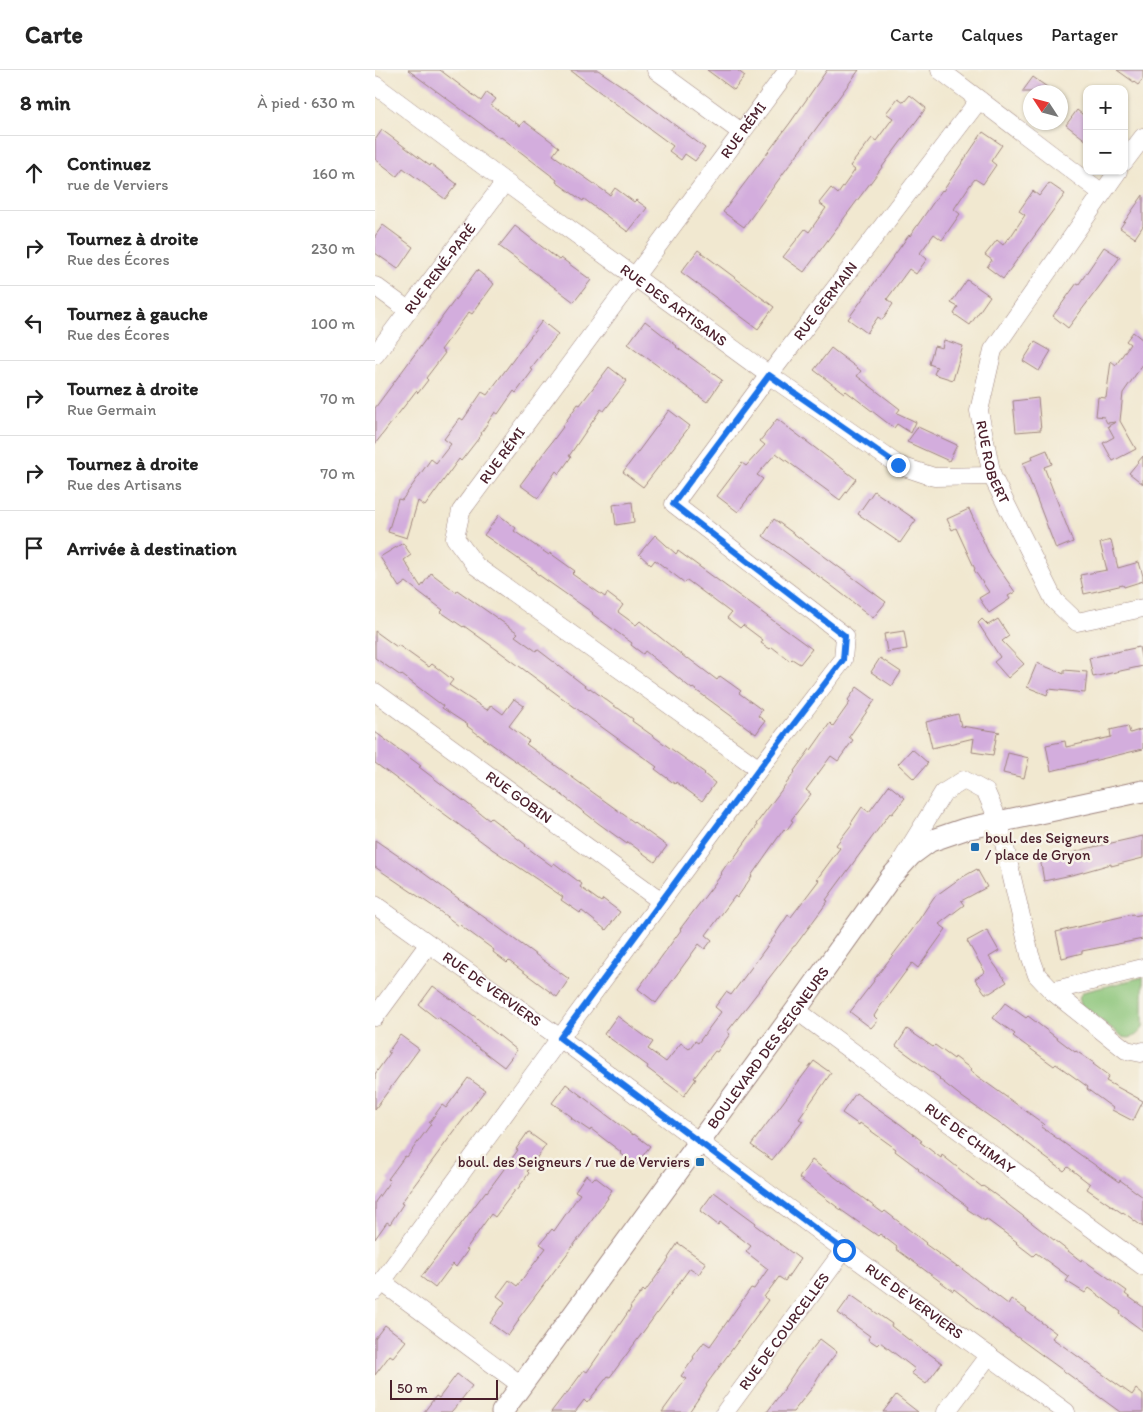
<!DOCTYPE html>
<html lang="fr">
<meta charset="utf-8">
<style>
:root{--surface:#fff;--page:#f6f6f6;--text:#222;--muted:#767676;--line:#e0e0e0}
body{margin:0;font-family:Itim,sans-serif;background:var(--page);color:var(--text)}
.controls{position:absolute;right:15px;top:15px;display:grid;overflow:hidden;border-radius:10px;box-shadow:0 1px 4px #0004}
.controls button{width:45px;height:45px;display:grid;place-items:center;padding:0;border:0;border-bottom:1px solid var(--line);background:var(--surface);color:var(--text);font:25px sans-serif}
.compass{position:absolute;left:648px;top:15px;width:45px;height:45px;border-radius:50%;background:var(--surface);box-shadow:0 1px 4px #0004;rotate:306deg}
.scale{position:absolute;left:15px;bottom:12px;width:108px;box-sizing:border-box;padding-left:5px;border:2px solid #4a1f2b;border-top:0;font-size:14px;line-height:18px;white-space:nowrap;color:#4a1f2b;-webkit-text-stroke:4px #f7f3e8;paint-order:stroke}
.stop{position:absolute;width:15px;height:15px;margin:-11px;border:4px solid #1a73e8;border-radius:50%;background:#fff}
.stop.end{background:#1a73e8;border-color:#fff;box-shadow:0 1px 5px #0008}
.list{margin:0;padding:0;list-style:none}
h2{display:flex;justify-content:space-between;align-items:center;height:65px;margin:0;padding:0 20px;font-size:21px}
h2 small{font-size:16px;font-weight:400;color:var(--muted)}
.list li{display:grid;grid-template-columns:32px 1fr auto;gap:15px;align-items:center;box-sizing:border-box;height:75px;padding:0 20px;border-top:1px solid var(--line)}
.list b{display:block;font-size:19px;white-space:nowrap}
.list p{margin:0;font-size:16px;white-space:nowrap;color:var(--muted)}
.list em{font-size:16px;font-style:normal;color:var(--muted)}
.icon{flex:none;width:28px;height:28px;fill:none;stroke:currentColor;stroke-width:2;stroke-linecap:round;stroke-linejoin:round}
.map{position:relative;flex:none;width:768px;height:1342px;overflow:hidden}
header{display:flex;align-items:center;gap:30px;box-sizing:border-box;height:70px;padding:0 25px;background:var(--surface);border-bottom:1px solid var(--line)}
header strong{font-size:24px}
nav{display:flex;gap:28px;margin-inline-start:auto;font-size:18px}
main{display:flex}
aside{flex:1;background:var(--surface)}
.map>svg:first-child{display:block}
</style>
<header>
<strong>Carte</strong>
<nav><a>Carte</a><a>Calques</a><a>Partager</a></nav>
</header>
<main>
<aside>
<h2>8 min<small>À pied · 630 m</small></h2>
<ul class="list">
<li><svg class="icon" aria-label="ahead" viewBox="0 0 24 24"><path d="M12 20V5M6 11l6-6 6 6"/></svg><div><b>Continuez</b><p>rue de Verviers</p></div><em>160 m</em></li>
<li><svg class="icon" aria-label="right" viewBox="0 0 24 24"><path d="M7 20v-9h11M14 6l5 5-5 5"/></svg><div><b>Tournez à droite</b><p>Rue des Écores</p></div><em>230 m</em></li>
<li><svg class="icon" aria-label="left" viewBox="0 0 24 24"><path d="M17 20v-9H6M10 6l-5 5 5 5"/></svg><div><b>Tournez à gauche</b><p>Rue des Écores</p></div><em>100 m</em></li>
<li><svg class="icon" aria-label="right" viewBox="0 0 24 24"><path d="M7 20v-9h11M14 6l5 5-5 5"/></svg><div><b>Tournez à droite</b><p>Rue Germain</p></div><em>70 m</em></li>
<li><svg class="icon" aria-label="right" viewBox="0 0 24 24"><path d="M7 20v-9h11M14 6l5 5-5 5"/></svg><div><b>Tournez à droite</b><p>Rue des Artisans</p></div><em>70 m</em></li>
<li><svg class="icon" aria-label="arrive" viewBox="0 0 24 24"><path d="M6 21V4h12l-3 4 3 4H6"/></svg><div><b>Arrivée à destination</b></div></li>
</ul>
</aside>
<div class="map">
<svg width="768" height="1342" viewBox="0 0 768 1342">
<rect width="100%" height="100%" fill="#f7f3e8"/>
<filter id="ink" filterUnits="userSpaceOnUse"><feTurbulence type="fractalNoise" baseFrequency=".02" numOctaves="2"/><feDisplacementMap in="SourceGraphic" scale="10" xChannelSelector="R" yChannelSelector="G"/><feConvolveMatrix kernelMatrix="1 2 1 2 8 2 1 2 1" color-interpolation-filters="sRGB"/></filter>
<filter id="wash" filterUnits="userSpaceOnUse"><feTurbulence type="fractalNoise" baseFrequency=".0096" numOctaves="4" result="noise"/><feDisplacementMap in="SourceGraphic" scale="20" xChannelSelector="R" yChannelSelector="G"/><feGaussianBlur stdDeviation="1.12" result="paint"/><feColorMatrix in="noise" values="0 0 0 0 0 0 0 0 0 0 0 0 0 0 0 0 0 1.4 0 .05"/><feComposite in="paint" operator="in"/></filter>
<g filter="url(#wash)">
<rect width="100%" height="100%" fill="#f1e8d0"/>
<!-- green -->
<path fill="#8bc579" stroke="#6a7252" d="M768,907V958C762,965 758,970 748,967L706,935L704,927L708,922Z"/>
<g id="blocks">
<!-- building -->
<g fill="#d3addd">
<polygon points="33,0 65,0 106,31 112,22 121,29 116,35 145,56 149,51 184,77 178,85 235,125 240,118 259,132 261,130 272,138 253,162 209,129 208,131 181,112 182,110 126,67 125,68"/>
<polygon points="195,0 223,0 259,24 330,78 320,91 310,84 306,90 294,81 298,76"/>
<polygon points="332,0 362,0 370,6 359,20"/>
<polygon points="452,0 484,0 369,157 348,142 415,53"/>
<polygon points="742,0 768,0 768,9 763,15"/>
<polygon points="658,7 679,22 647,22"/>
<polygon points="535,25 551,38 429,202 408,187 430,159 434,162 451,138 444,133 456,118 463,124 480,100 475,96 497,68 501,71 518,48 511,43 523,28 529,32"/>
<polygon points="702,40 712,48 712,71 691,55"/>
<polygon points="7,60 55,96 56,94 82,114 70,129 28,98 22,106 0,89 0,70"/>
<polygon points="608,62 627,75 616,91 621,95 608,114 600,109 595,115 579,139 585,144 567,170 559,164 545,183 552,189 541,204 534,199 512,229 518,234 507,250 503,247 492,263 473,249 534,165 535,166 567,120 568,121"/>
<polygon points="674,113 690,124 628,209 612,197 617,190 610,185 622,170 628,175 633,168 634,169 650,145 644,141 658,121 664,126"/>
<polygon points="768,125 768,156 760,168 745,158"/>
<polygon points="8,155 38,177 23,199 0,183 0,166"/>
<polygon points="140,156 184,190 186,188 216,210 199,232 124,176"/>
<polygon points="729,177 745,187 727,213 693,258 678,246 702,213 704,214"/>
<polygon points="323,180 399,237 383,259 306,202"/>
<polygon points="102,200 119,214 97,244 94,242 66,280 70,283 51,308 53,310 43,323 41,321 0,374 0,338"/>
<polygon points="592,210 615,226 595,255 579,244 583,237 576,233"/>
<polygon points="167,251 183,264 155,299 158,300 141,323 139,321 123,344 120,342 106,363 107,364 86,391 84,389 50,436 43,431 32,468 13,462 23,429 27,430 56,389 61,393 76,374 69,369 85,348 88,350 107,322 112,325"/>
<polygon points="270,251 302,276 301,277 347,310 332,332 253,274"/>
<polygon points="758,262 768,270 768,294 748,323 745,351 761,379 738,391 728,373 739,367 733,356 741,352 732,353 729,347 721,346 723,327 731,328 736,291 741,295 755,274 751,271"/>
<polygon points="569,270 588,276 578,310 559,304 562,297 554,294 559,276 567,278"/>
<polygon points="660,272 676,281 664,301 648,291"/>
<polygon points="456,278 486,301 482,306 525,339 522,343 541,352 536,363 522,354 519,358 471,321 469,323 439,300"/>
<polygon points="234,297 252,311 229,341 226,339 194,386 196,387 184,404 181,401 163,428 145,415 188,357 187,357 203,334 205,335"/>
<polygon points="663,328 666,360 641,362 638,331"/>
<polygon points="294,340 315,356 268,417 248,402"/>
<polygon points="402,349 481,409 465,430 401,383 382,405 388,409 363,442 342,426 367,393 371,396 390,375 385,371"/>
<polygon points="543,357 582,375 574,391 532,372"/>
<polygon points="672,380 677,394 669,397 698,472 681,479 648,393 658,389 657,386"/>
<polygon points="768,386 768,414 754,403"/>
<polygon points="499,421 541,450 525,473 483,444"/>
<polygon points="257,432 259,452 241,455 238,435"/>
<polygon points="594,439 615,486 640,522 633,526 635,529 614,543 604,528 614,522 599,500 600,499 581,458 577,460 572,449"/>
<polygon points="124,445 141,458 139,461 174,485 175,483 200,501 197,504 230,527 232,523 248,535 243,542 261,555 265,551 312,589 313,588 342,610 345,606 366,621 364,623 387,640 383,646 390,651 381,664 318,618 317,619 270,581 268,584 256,575 257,573 217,544 218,543 161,503 162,502 109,465"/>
<polygon points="399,449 511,532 498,548 457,516 388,466"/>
<polygon points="280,465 301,484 303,481 437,579 425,594 417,589 415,591 397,577 395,579 386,573 388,570 368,555 365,558 352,548 356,543 312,510 310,513 280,490 276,495 264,484"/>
<polygon points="736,470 743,498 764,492 768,506 768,511 749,517 748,515 709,524 705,505 732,500 725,473"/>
<polygon points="28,473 36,485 29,490 46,517 56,503 81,522 82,520 143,563 140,566 161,581 162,579 214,619 215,618 242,638 243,638 258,649 257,651 330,703 329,704 340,713 327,731 301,712 300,714 280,699 282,697 217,650 121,579 89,556 88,557 66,542 68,540 31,512 24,517 5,487"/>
<polygon points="607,549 613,555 623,549 634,566 627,571 649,594 633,608 619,592 625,587 603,553"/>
<polygon points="0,561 22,577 23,575 54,597 57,594 78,610 74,615 112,640 116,635 128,644 139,629 149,636 134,656 154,671 151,674 292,776 280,792 253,772 252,774 223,753 178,718 108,668 92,656 93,655 67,638 68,636 27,605 26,606 0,588"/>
<polygon points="529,561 532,579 512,582 509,564"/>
<polygon points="764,577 768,596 718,607 714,588"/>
<polygon points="505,588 526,602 517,616 496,602"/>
<polygon points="662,593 689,604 689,600 712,602 710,623 674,619 672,625 652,617"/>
<polygon points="482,617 500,630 474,667 478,670 463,691 456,686 431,720 436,724 416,750 418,751 411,761 409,759 376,806 377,806 362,828 360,826 331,865 337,870 330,879 324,874 281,933 263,919 306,860 305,859 347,804 346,803 354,791 356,792 382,756 381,754 420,702 419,701 435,679 436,680 455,653 458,656 475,632 473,630"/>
<polygon points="583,644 586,656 625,662 622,663 618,685 597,682 599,668 557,678 551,652"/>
<polygon points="753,656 755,663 768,659 768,679 676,701 671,675 690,671 691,677 736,667 735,660"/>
<polygon points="0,662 46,696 44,697 114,750 116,748 151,775 150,776 177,796 179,793 207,814 205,817 226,832 228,829 245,842 231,860 207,841 205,843 186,830 188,827 117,779 0,693"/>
<polygon points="537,679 553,693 539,709 523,694"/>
<polygon points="633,683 654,688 649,708 628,703"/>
<polygon points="514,715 530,728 517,744 515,743 451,830 453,831 420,876 419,876 352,962 355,964 342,982 340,981 319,1008 321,1009 309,1026 272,998 273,996 229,964 242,946 278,972 273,979 291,992 306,973 314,979 320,971 323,973 346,942 340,937 351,922 356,925 402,863 401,863 413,845 416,847 444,810 442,809 465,778 461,775 477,754 476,753 487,737 494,742"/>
<polygon points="768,766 768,788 736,796 736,794 701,804 669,811 665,788 686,784 686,786 714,778"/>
<polygon points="0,770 47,802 194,909 182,927 134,891 132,893 118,882 119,880 85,855 84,856 59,837 0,797"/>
<polygon points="602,799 612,817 586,831 589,835 564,854 571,859 543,898 537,893 504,938 499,946 503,950 496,958 475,942 499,911 498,911 537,860 559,827 584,809"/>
<polygon points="758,844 759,846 768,844 768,869 707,881 707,883 687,888 681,862"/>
<polygon points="612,860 624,881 614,887 632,912 615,923 610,923 600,909 610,902 592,871"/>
<polygon points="58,916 98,945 142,980 129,997 63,947 62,949 44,935"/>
<polygon points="630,933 651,948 653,946 700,982 701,981 719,993 718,994 734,1006 731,1011 768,1031 758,1051 737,1040 738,1038 712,1019 713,1017 681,994 679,996 638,966 640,964 618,948"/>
<polygon points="532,959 558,977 560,975 579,989 580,987 596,999 595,1001 669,1054 666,1057 744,1112 745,1110 768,1127 768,1157 748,1142 747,1143 712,1119 715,1114 693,1097 689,1101 664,1083 664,1082 629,1055 628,1056 587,1027 564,1009 565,1008 521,976"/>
<polygon points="25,965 44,979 0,1039 0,1004 15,983 13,982"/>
<polygon points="439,991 456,1003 424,1049 428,1051 397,1090 376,1075"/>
<polygon points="93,1008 110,1020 26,1133 28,1134 15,1154 12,1152 0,1169 0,1132 15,1111 13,1109 30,1086 32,1087 56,1054 54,1053 67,1035 71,1038"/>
<polygon points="191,1014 258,1065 259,1064 275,1076 261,1095 245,1083 246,1082 216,1059 215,1061 196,1048 197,1047 177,1033"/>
<polygon points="481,1023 525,1054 547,1071 545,1072 566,1088 567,1085 607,1117 608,1116 626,1129 706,1191 707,1189 752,1221 750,1224 768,1237 768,1261 745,1244 746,1242 714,1218 710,1223 691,1211 694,1207 661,1183 658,1186 641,1173 642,1172 611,1149 610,1151 592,1139 593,1137 543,1100 544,1099 520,1081 521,1079 485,1053 484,1055 467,1043"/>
<polygon points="153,1062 171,1075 152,1101 154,1103 142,1120 141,1119 120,1147 116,1144 91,1179 93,1180 81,1197 78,1194 60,1218 46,1207 111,1121 112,1122 143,1080 141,1079"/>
<polygon points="437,1090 508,1143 510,1141 551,1173 550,1174 582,1197 583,1196 633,1234 636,1229 652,1240 651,1241 681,1263 677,1268 757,1325 761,1319 768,1325 768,1342 745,1342 612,1245 579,1219 578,1221 562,1209 521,1179 522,1177 505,1164 503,1166 466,1140 424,1108"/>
<polygon points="211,1105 217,1110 220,1107 237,1120 232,1127 233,1128 207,1164 143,1249 144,1250 133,1266 115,1253 130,1232 122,1226 134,1210 142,1216 171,1178 165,1174 177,1159 179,1161 205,1124 200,1121"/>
<polygon points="339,1122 381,1153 380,1155 425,1189 410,1211 404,1207 389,1227 393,1230 331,1315 332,1316 314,1342 287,1342 311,1309 306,1306 319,1288 318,1287 329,1272 335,1276 376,1218 379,1219 393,1199 371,1182 376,1176 345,1152 343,1155 325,1141"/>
<polygon points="303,1173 331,1193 324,1204 315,1198 235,1307 233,1306 212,1333 209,1330 200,1342 176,1342 189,1325 190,1326 209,1300 212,1302 256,1238 255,1237 268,1220 270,1222 294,1189 293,1188"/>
<polygon points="476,1225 517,1254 516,1256 551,1283 552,1282 567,1293 551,1314 536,1303 540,1299 505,1272 502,1275 493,1269 495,1266 463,1243"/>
<polygon points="10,1255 31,1271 18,1287 15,1285 0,1305 0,1268"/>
<polygon points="445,1269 462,1282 443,1307 437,1318 418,1342 392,1342 410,1318 409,1318 423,1297"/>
<polygon points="82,1304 97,1316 83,1334 76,1342 49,1342 61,1326 64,1328"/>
<polygon points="521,1325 543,1342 508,1342"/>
</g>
</g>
</g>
<g filter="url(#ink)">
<use href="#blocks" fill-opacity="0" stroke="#9e847e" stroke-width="1"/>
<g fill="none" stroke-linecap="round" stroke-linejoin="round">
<!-- minor casing -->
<g stroke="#9e847e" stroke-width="19">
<g id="minor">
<polyline points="281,0 366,62"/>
<polyline points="565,0 727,123"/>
<path id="s1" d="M0,15L130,112L394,305L523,395L559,407L617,406"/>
<polyline points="749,92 768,67"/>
<path id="s2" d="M743,101L618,280L604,341L617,406L679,530L702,552L768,538"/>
<polyline points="0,216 33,240"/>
<path id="s3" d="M0,285L130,112"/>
<path id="s4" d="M0,622L286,831"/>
<path id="s5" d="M384,699L101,496L80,468L86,441L413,0"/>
<polyline points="528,788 568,723 589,710 611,722 624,752 655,885 662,905 677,921 751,980 766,983 768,981"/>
<path id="s6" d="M0,835L185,968L469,1180L691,1342"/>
<polyline points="677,921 768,898"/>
<path id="s7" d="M421,940L768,1196"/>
<polyline points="0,947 53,875"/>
<polyline points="7,1212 146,1315"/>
<path id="s8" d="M0,1221L185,968L384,699L468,590L470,566L299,434L394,305L604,30"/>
<path id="s9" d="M350,1342L469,1180"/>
<polyline points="571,1342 614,1285"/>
</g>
</g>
<!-- tertiary casing -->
<g stroke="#9e847e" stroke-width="23">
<g id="tertiary">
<path id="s10" d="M127,1342L421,940L516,807L536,785L555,771L590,759L768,721"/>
</g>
</g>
<!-- minor -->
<use href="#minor" stroke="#fff" stroke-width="18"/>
<!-- tertiary -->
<use href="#tertiary" stroke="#fff" stroke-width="21"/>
</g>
</g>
<g fill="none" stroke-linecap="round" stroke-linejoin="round" filter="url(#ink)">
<!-- route -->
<polyline stroke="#1a73e8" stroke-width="6" points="469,1180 185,968 384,699 468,590 470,566 298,434 394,305 523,395"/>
</g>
<!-- markers -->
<g fill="#1f6fb2" stroke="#f7f3e8" stroke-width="2">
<rect x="595" y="772" width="10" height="10" rx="2.5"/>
<rect x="320" y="1087" width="10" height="10" rx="2.5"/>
</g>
<g text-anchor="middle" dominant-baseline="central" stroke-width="5" stroke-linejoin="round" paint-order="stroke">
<!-- street labels -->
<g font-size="15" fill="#4a1f2b" stroke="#f7f3e8">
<text stroke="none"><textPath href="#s5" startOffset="885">RUE RÉMI</textPath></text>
<text stroke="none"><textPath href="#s3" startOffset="108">RUE RENÉ-PARÉ</textPath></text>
<text stroke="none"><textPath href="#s8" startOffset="1279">RUE GERMAIN</textPath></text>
<text stroke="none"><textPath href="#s1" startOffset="371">RUE DES ARTISANS</textPath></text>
<text stroke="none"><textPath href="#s5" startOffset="480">RUE RÉMI</textPath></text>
<text stroke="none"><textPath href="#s2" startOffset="334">RUE ROBERT</textPath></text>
<text stroke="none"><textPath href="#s4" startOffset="178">RUE GOBIN</textPath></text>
<text stroke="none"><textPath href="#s6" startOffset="144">RUE DE VERVIERS</textPath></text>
<text stroke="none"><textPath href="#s10" startOffset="451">BOULEVARD DES SEIGNEURS</textPath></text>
<text stroke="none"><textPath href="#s7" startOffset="216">RUE DE CHIMAY</textPath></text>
<text stroke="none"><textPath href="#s6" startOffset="669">RUE DE VERVIERS</textPath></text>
<text stroke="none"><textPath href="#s9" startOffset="100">RUE DE COURCELLES</textPath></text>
</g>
<!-- poi labels -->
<g font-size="15" fill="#4a1f2b" stroke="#f7f3e8" text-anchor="start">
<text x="610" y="768">boul. des Seigneurs<tspan x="610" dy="17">/ place de Gryon</tspan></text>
<text x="315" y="1092" text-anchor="end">boul. des Seigneurs / rue de Verviers</text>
</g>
</g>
</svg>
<div class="controls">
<button>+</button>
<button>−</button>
</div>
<svg class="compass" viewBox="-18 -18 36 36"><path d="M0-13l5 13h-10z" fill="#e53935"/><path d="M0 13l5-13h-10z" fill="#767676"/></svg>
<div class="scale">50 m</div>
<div class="stop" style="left:469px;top:1180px"></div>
<div class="stop end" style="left:523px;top:395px"></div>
</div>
</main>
